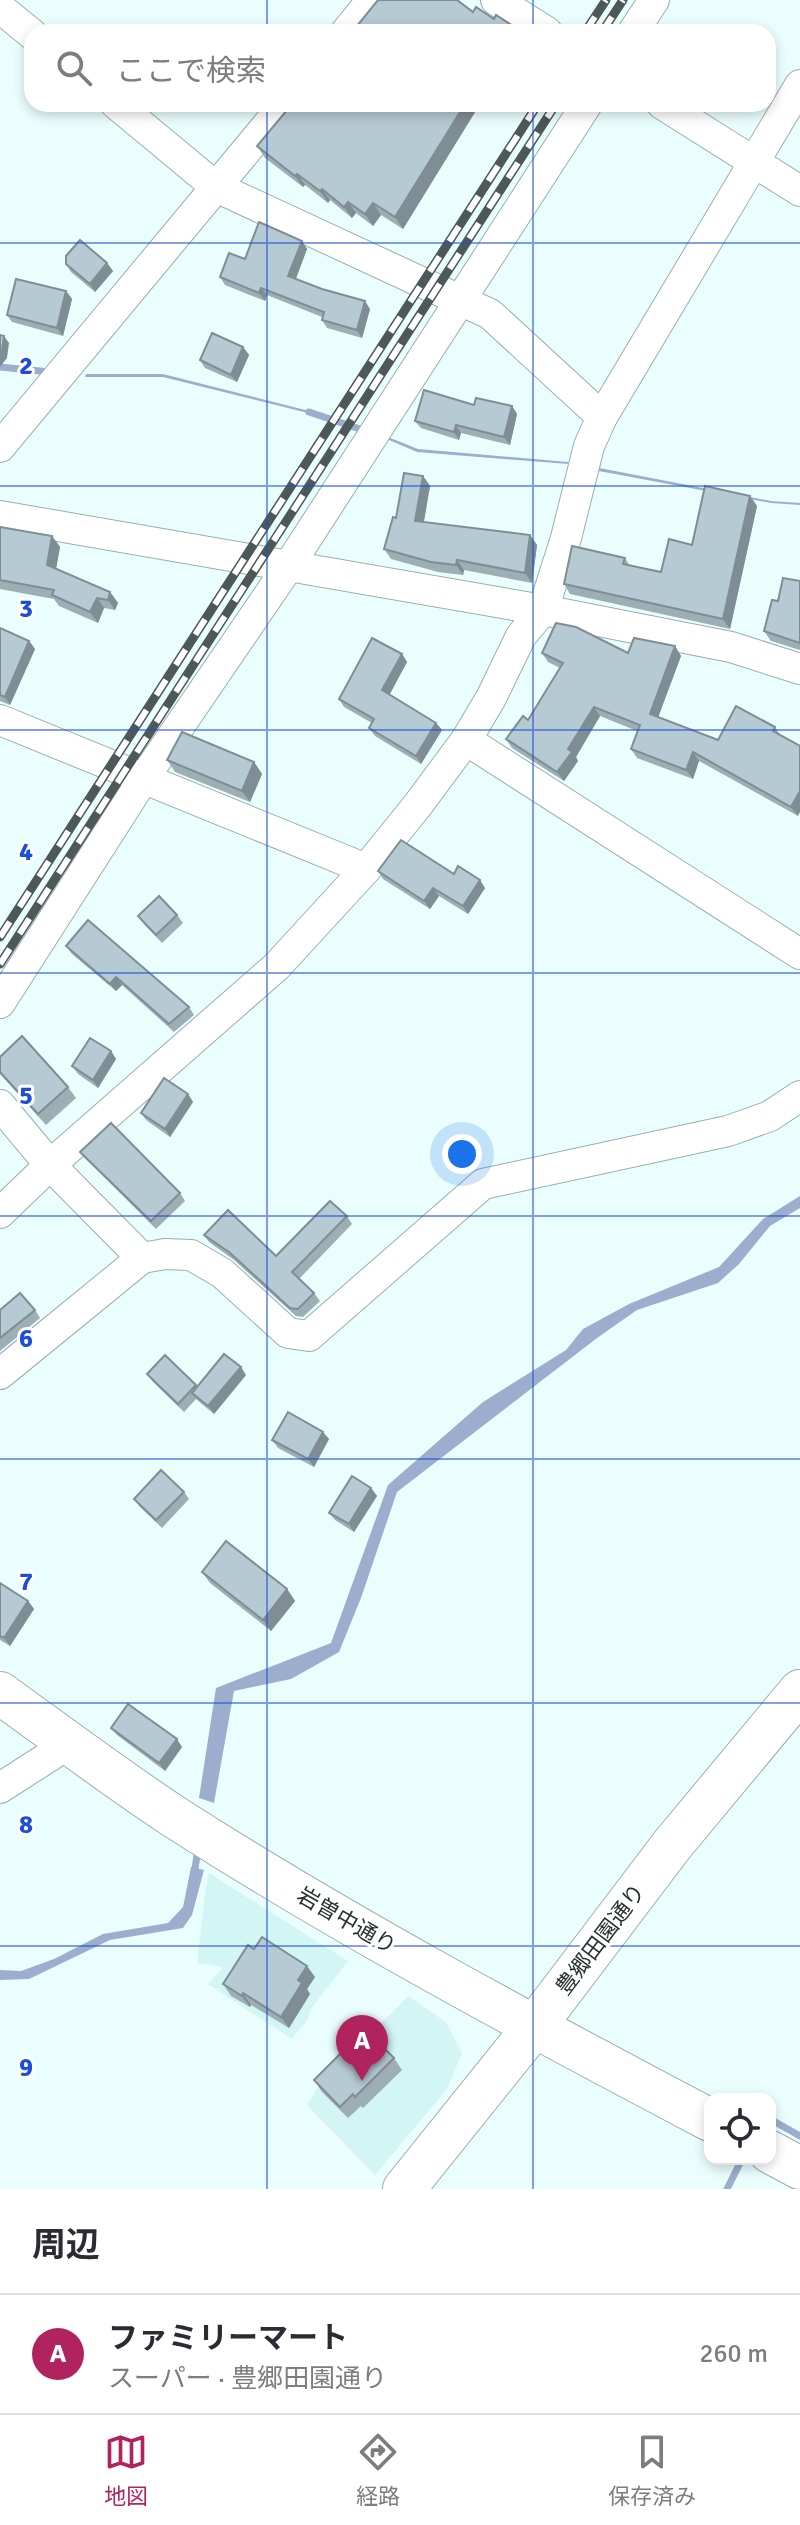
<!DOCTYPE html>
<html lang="ja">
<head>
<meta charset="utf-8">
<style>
  body { margin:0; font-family:Signika,"Noto Sans JP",sans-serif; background:#f2f2f3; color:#2b2b33 }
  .controls { position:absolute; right:24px; bottom:24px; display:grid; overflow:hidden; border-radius:16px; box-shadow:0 4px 12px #0003 }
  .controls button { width:72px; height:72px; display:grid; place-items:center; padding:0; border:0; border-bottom:2px solid #e1e1e2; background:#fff; color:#2b2b33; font:40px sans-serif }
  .you { position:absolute; left:462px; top:1154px; width:28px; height:28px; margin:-20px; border:6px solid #fff; border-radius:50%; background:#1a73e8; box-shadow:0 0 0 12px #1a73e833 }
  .badge { display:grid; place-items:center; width:52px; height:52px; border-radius:50%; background:#b0235e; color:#fff; font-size:26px; font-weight:700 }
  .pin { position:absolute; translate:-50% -66px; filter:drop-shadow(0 2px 4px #0008) }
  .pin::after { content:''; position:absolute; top:42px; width:28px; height:24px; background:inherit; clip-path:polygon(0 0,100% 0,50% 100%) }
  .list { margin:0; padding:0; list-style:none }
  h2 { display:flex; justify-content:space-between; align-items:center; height:104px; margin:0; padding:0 32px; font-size:34px }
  h2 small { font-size:26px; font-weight:400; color:#7c7c81 }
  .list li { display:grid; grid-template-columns:52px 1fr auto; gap:24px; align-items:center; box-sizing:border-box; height:120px; padding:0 32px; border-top:2px solid #e1e1e2 }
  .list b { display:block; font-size:30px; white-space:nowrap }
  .list p { margin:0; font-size:26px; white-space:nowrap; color:#7c7c81 }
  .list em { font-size:26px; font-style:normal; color:#7c7c81 }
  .icon { flex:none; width:44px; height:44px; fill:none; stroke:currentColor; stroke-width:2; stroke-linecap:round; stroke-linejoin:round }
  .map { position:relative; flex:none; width:800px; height:2189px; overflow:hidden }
  .search { position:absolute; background:#fff; box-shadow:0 4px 12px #0003; left:24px; right:24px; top:24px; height:88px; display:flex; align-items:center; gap:20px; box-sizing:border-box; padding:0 28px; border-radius:24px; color:#7c7c81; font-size:30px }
  .sheet { height:224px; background:#fff }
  nav { display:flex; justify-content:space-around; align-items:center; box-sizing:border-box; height:112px; border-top:2px solid #e1e1e2; background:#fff; font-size:22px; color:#7c7c81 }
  nav a { display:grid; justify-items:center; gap:4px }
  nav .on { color:#b0235e }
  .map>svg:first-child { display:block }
</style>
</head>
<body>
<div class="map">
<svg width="800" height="2189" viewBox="0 0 800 2189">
  <rect width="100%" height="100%" fill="#ebfefe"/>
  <g fill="#d3f5f4">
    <path d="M209 1873 348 1961 313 2006 307 2020 292 2039 208 1984 223 1967 197 1963 205 1893Z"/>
    <path d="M408 1996 446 2022 462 2053 447 2089 375 2175 307 2105 316 2090Z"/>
  </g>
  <g fill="#9caece">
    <path d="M86 374H163L317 413 316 415 163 377H85Z"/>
    <path d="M383 435 418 449 568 462V464L417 452 382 437Z"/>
    <path d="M589 466 771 501 800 503V505L771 503 588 469Z"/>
    <path d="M800 1196V1208L770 1226 739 1264 718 1283 637 1310 597 1338 397 1492 361 1598 339 1652 291 1679 234 1691 214 1803 199 1798 216 1688 331 1643 388 1485 483 1402 566 1350 583 1329 629 1304 719 1267 763 1219Z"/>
    <path d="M191 1867 204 1870 192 1915 183 1928 110 1940 29 1979 0 1980V1970L21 1971 54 1959 103 1934 168 1923 183 1907Z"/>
  </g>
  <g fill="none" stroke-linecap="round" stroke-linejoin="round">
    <g stroke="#9caece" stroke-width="7">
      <path d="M0 367 50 372"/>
      <path d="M309 412 366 431"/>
      <path d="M194 1876 198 1848"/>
      <path d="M770 2119 800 2136"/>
      <path d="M727 2189 742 2159"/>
    </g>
    <g stroke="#98afae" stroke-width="32">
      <g id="street">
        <path d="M496 0 547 32"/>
        <path d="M0 8 32 34"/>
        <path d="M346 32 372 0"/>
        <path d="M633 32 654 0"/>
        <path d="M116 104 216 187 490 314 602 417"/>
        <path d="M662 104 800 191"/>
        <path d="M0 447 285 104"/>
        <path d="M0 516 543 610 731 647 800 669"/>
        <path d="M0 720 366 869"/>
        <path d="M466 740 800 954"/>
        <path d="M0 1003 144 778 288 567 587 104"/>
        <path d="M0 1105 50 1165 142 1258 165 1254 191 1255 222 1273 288 1333 309 1336 483 1184 728 1131 770 1116 800 1096"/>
        <path d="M0 1213 50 1165 277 966 366 869 417 806 466 740 491 698 521 636 543 610 566 538 589 446 602 417 800 85"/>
        <path d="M0 1374 142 1258"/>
        <path d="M0 1788 70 1743"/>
      </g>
    </g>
    <g stroke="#98afae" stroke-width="44">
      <g id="secondary">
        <path d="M0 1693C57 1734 114 1777 173 1816 346 1927 528 2024 710 2120"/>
        <path d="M770 2152 800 2168"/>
        <path d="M404 2189 534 2027 672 1845 800 1691"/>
      </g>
    </g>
    <use href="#street" stroke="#fff" stroke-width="30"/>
    <use href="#secondary" stroke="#fff" stroke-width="42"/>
    <g stroke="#4d5858" stroke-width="9">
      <g id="rail">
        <path d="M585 32 606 0"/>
        <path d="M602 32 623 0"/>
        <path d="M0 937 538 104"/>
        <path d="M0 964 556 104"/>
      </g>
    </g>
    <use href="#rail" stroke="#fff" stroke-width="6" stroke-dasharray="18" stroke-linecap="butt"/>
  </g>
  <g fill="#9daeb5">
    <path d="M480 104 403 229 381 215 373 226 356 213 352 218 330 200 328 203 305 185 303 187 265 158 257 146Z"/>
    <path d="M302 241 307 249 296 279 370 309 362 338 327 328 322 320V317L267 295 265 301 225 285 220 277 245 259Z"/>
    <path d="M107 263 113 271 95 292 71 272 66 264Z"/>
    <path d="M66 291 72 299 63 336 12 322 7 315Z"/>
    <path d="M243 347 249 355 237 382 205 368 200 360Z"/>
    <path d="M474 405 512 406 517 414 510 445 461 433 459 440 421 428 415 421Z"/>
    <path d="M423 476 430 486 424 522 530 535 537 545 532 583 464 570 463 575 438 572 391 559 384 549 396 518Z"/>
    <path d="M750 496 757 506 730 629 570 594 564 584 625 558 630 566 661 572Z"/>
    <path d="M0 527 52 536 60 547 56 568 110 592 118 603 115 610 104 608 98 623 59 606 54 599 0 589Z"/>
    <path d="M800 581V650L771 641 764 631 778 601Z"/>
    <path d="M0 628 29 641 35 649 10 705 0 701Z"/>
    <path d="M675 646 681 656 658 717 718 740 775 727 781 736 798 816 699 761 693 779 637 758 631 749 637 731 600 716 576 757 578 761 564 781 512 748 506 739 528 720 560 668 548 662 542 653H628Z"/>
    <path d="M402 654 407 662 390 694 436 723 442 730 421 764 375 736 369 728 372 723 344 707 339 699Z"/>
    <path d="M167 760 254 762 262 774 250 802 175 772Z"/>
    <path d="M378 871 485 888 468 914 439 896 430 909 383 879Z"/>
    <path d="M177 915 183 923 162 943 144 924 138 916Z"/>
    <path d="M66 946 189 1007 194 1015 174 1032 122 985 116 991 72 954Z"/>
    <path d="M111 1051 116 1059 98 1088 78 1074 72 1066Z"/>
    <path d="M0 1057 68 1087 76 1098 46 1125 0 1074Z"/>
    <path d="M188 1094 193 1102 170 1137 146 1120 141 1113Z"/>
    <path d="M80 1152 180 1193 185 1201 156 1229 86 1159Z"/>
    <path d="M347 1216 352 1224 299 1279 314 1293 320 1301 303 1317 296 1316 234 1260 209 1242 204 1235 276 1256Z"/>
    <path d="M0 1310H35L40 1318 0 1351Z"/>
    <path d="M165 1355 197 1387 246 1375 214 1414 196 1399 184 1412 153 1382 147 1374Z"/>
    <path d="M323 1432 329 1439 314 1467 278 1448 272 1440Z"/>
    <path d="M371 1488 377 1496 354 1532 335 1520 329 1513Z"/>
    <path d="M184 1492 189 1499 162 1528 140 1507 134 1499Z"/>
    <path d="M202 1572 287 1589 295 1601 271 1631 210 1583Z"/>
    <path d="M0 1583 28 1601 34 1609 10 1646 0 1640Z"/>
    <path d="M111 1728 182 1747 165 1771 117 1735Z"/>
    <path d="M254 1949 315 1977 307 1989 310 1994 289 2028 251 2005 250 2007 231 1996 223 1984Z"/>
    <path d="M394 2058 402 2070 363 2108 361 2106 348 2118 322 2092 314 2080Z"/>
  </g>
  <g fill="#7f8d94">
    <path d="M513 26 518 32H509Z"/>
    <path d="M465 104H480L403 229 395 217Z"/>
    <path d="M297 174 305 185 303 187 295 176Z"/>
    <path d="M322 189 330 200 328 203 320 191Z"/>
    <path d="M348 202 356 213 352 218 344 207Z"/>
    <path d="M373 203 381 215 373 226 365 214Z"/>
    <path d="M302 241 307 249 294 283 288 276Z"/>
    <path d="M107 263 113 271 95 292 90 284Z"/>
    <path d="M261 288 267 295 265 301 259 293Z"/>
    <path d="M66 291 72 299 63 336 57 328Z"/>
    <path d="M365 301 370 309 362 338 357 330Z"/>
    <path d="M4 336 9 343 7 358 0 367V354Z"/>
    <path d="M243 347 249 355 237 382 231 375Z"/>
    <path d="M512 406 517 414 510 445 504 437Z"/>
    <path d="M456 425 461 433 459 440 454 432Z"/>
    <path d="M423 476 430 486 422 531 415 521Z"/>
    <path d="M750 496 757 506 730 629 723 619Z"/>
    <path d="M530 535 537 545 532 583 525 573Z"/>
    <path d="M52 536 60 547 55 575 47 565Z"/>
    <path d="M457 560 464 570 463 575 456 565Z"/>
    <path d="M110 592 118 603 115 610 108 600Z"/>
    <path d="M97 598 104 608 98 623 90 612Z"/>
    <path d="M29 641 35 649 10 705 5 697Z"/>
    <path d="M675 646 681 656 656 723 650 714Z"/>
    <path d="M402 654 407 662 388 697 382 690Z"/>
    <path d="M594 707 600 716 576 757 578 761 564 781 557 772 568 749Z"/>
    <path d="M436 723 442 730 421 764 416 756Z"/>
    <path d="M693 752 699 761 693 779 686 770Z"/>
    <path d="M254 762 262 774 250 802 242 791Z"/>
    <path d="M800 791V812L798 816 791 807Z"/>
    <path d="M480 880 485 888 468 914 463 906Z"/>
    <path d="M433 888 439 896 430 909 424 901Z"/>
    <path d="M116 977 122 985 116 991 110 984Z"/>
    <path d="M111 1051 116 1059 98 1088 93 1080Z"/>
    <path d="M188 1094 193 1102 170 1137 165 1129Z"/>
    <path d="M241 1367 246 1375 214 1414 208 1406Z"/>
    <path d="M323 1432 329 1439 314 1467 308 1459Z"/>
    <path d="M371 1488 377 1496 354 1532 349 1524Z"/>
    <path d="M287 1589 295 1601 271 1631 263 1620Z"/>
    <path d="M28 1601 34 1609 10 1646 4 1638Z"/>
    <path d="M177 1739 182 1747 165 1771 159 1763Z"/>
    <path d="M307 1966 315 1977 307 1989 310 1994 289 2028 281 2017 298 1980Z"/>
    <path d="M243 1993 251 2005 250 2007 242 1996Z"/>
  </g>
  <g fill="#b6cad3" stroke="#7f8d94" stroke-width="2">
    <path d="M378 0H457L473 12 476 7 494 19 496 15 513 26 509 32H352Z"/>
    <path d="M292 104H465L395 217 373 203 365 214 348 202 344 207 322 189 320 191 297 174 295 176 257 146Z"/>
    <path d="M259 222 302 241 288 276 322 289 365 301 357 330 322 320 324 312 261 288 259 293 220 277 229 253 245 259Z"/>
    <path d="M80 240 107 263 90 284 66 264V256Z"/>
    <path d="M16 279 66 291 57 328 7 315Z"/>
    <path d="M212 333 243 347 231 375 200 360Z"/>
    <path d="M0 335 4 336 2 351 0 354Z"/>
    <path d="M424 390 474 405 476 398 512 406 504 437 456 425 454 432 415 421Z"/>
    <path d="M404 473 423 476 415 521 530 535 525 573 457 560 456 565 431 562 384 549 393 517 396 518Z"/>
    <path d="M705 486 750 496 723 619 564 584 572 546 625 558 623 564 661 572 669 539 692 545Z"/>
    <path d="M0 527 52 536 47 565 110 592 108 600 97 598 90 612 52 595 54 590 0 580Z"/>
    <path d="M783 578 800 581V643L764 631 772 600 778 601Z"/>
    <path d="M556 623 576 627 628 653 634 638 675 646 650 714 718 740 736 706 775 727 773 731 800 746V791L791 807 693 752 686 770 631 749 640 725 594 707 568 749 572 752 557 772 506 739 523 716 528 720 563 663 542 653Z"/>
    <path d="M0 628 29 641 5 697 0 695Z"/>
    <path d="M372 638 402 654 382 690 436 723 416 756 369 728 374 719 339 699Z"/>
    <path d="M182 732 254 762 242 791 167 760Z"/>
    <path d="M401 840 454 874 458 866 480 880 463 906 433 888 424 901 378 871Z"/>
    <path d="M159 896 177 915 156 935 138 916Z"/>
    <path d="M88 920 189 1007 169 1024 116 977 110 984 66 946Z"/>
    <path d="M22 1036 68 1087 38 1114 0 1072V1057Z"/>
    <path d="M90 1038 111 1051 93 1080 72 1066Z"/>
    <path d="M164 1078 188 1094 165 1129 141 1113Z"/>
    <path d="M111 1123 180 1193 151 1221 80 1152Z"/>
    <path d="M330 1201 347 1216 292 1272 314 1293 298 1309 290 1308 229 1252 204 1235 228 1210 276 1256Z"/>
    <path d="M20 1293 35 1310 0 1338V1310Z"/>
    <path d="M224 1354 241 1367 208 1406 192 1393Z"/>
    <path d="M165 1355 196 1385 178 1404 147 1374Z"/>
    <path d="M288 1412 323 1432 308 1459 272 1440Z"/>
    <path d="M161 1470 184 1492 156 1520 134 1499Z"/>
    <path d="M352 1476 371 1488 349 1524 329 1513Z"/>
    <path d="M226 1541 287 1589 263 1620 202 1572Z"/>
    <path d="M0 1583 28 1601 4 1638 0 1636Z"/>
    <path d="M128 1704 177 1739 159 1763 111 1728Z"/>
    <path d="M262 1937 307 1966 298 1980 302 1983 281 2017 243 1993 242 1996 223 1984 248 1945 254 1949Z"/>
    <path d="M365 2029 394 2058 355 2097 353 2094 340 2107 314 2080Z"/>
  </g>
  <path fill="none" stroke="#1d4ed8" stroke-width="2" stroke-opacity="0.55" d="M267 0V32M533 0V32M267 104V2189M533 104V2189M0 243H800M0 486H800M0 730H800M0 973H800M0 1216H800M0 1459H800M0 1703H800M0 1946H800"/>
  <g text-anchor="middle" stroke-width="6" stroke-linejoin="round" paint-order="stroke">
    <g font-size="22" fill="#283131" stroke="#fff">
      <text transform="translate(347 1920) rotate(30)" y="8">岩曽中通り</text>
      <text transform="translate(600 1939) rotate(-53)" y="8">豊郷田園通り</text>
    </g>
  </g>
  <g font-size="26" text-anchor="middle" font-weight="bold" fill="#1d4ed8" stroke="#fff" stroke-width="6" stroke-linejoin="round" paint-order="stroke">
    <text x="26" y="374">2</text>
    <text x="26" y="617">3</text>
    <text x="26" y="860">4</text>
    <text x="26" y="1104">5</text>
    <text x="26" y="1347">6</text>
    <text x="26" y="1590">7</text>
    <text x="26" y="1833">8</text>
    <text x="26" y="2076">9</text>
  </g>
</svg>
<div class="controls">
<button><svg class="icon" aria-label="locate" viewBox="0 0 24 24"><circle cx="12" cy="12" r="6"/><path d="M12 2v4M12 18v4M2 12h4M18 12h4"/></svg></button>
</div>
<div class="you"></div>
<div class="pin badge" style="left:362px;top:2081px">A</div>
<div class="search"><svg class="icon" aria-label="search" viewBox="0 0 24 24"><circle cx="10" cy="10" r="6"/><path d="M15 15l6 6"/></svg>ここで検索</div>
</div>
<section class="sheet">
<h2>周辺<small></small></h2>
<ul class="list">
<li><span class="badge">A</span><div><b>ファミリーマート</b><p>スーパー · 豊郷田園通り</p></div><em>260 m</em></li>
</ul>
</section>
<nav>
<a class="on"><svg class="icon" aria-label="map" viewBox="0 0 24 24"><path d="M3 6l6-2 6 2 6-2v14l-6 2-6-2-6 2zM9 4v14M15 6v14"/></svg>地図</a>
<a><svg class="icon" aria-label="directions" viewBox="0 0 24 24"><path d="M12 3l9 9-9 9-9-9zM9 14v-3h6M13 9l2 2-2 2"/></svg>経路</a>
<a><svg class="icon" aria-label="saved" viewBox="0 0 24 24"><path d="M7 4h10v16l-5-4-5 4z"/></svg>保存済み</a>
</nav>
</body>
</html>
